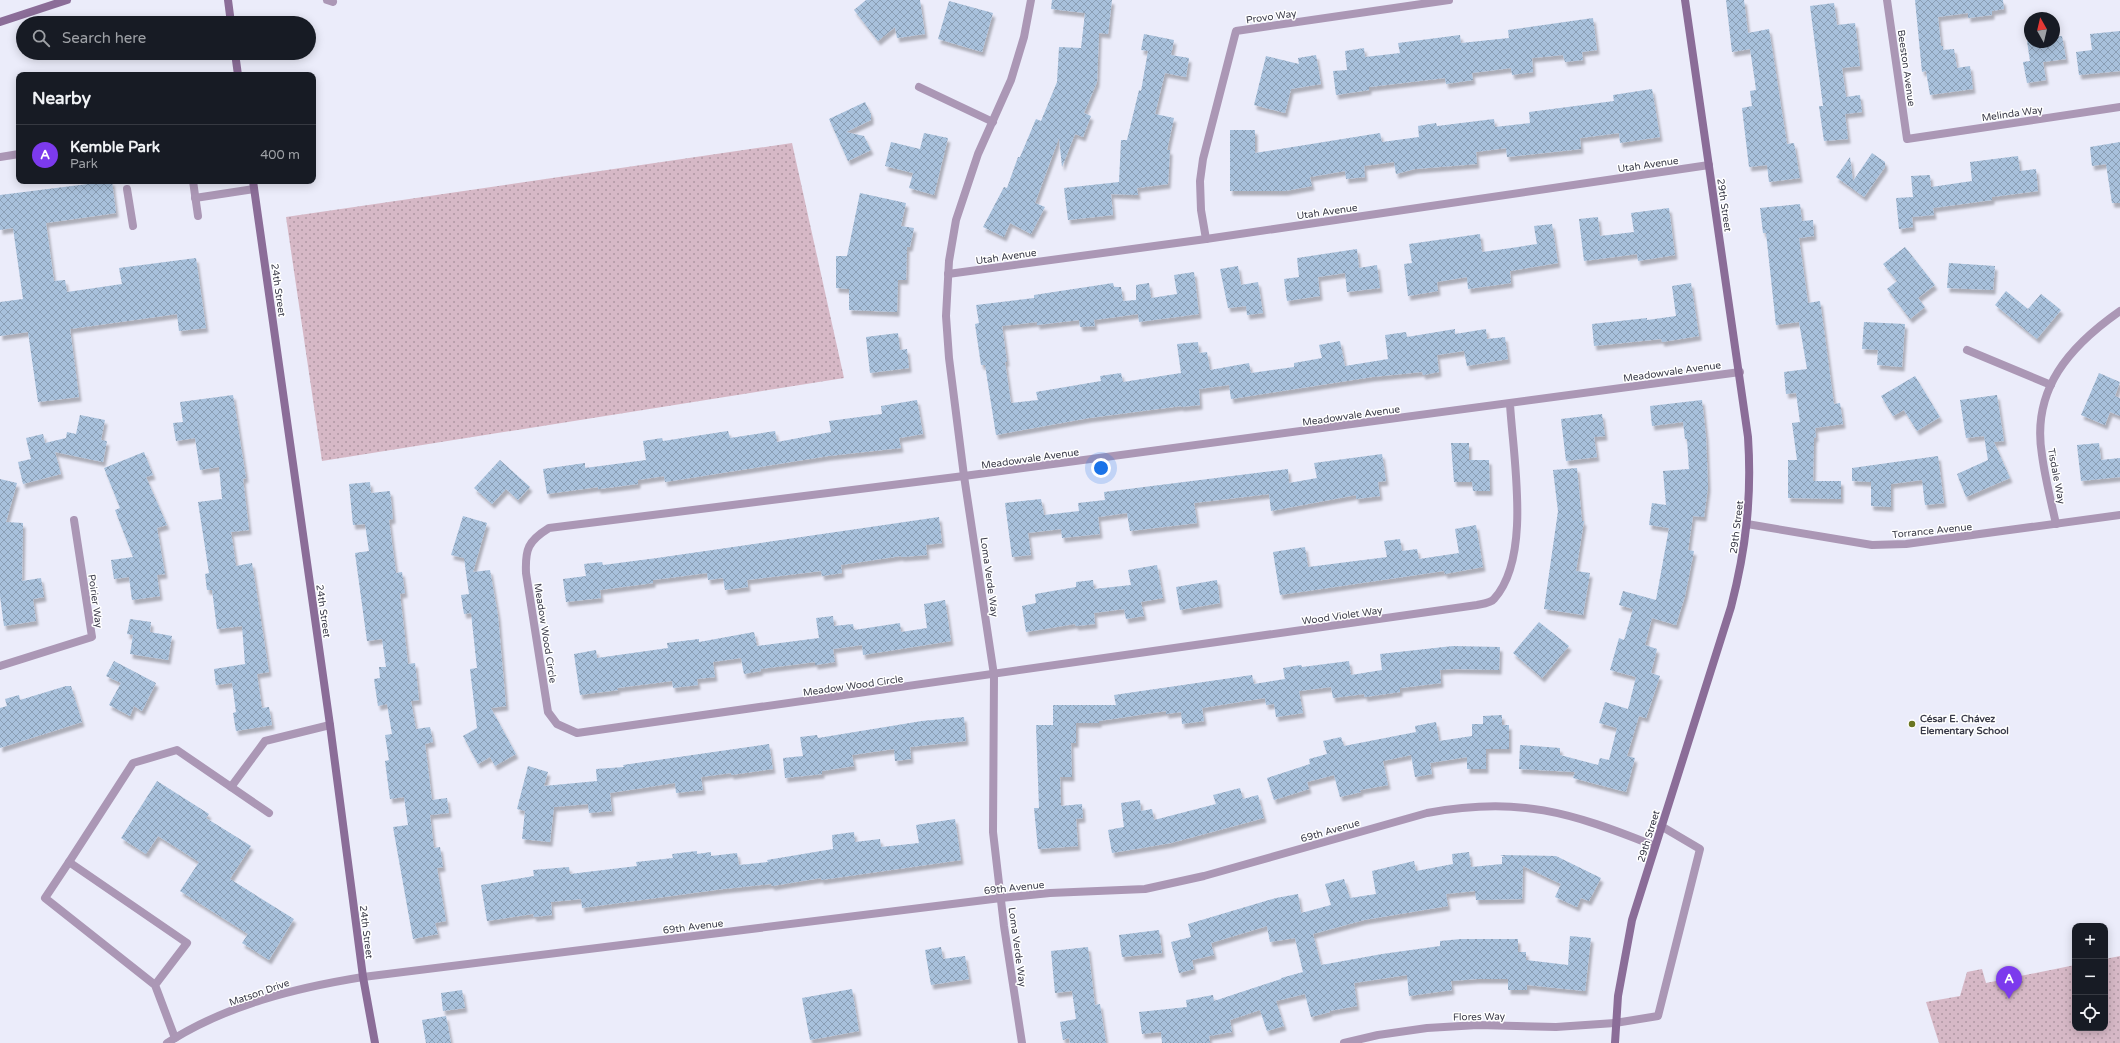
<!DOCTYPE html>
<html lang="en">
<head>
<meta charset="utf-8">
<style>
  body { margin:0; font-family:"Varela Round",sans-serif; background:#242831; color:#f1f3f6 }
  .controls { position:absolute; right:12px; bottom:12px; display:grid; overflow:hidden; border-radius:8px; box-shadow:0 2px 10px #0003 }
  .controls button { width:36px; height:36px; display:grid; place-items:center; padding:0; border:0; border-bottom:1px solid #363941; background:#171b24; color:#f1f3f6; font:20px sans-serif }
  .compass { position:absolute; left:2024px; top:12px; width:36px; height:36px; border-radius:50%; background:#171b24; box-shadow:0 2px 10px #0003; rotate:352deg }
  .you { position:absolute; left:1101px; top:468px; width:14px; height:14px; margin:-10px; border:3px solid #fff; border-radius:50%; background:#1a73e8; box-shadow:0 0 0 6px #1a73e833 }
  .badge { display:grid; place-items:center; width:26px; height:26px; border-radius:50%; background:#7c3aed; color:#fff; font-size:13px; font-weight:700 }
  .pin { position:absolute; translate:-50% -33px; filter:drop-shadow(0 1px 2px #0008) }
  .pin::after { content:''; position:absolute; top:21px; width:14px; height:12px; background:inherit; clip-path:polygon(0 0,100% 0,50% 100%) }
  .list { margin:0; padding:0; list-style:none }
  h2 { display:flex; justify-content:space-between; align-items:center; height:52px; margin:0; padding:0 16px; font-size:17px }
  h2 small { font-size:13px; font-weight:400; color:#9ea1a6 }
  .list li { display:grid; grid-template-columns:26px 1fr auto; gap:12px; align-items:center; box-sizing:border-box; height:60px; padding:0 16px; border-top:1px solid #363941 }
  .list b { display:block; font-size:15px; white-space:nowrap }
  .list p { margin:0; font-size:13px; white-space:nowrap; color:#9ea1a6 }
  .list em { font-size:13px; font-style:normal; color:#9ea1a6 }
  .icon { flex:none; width:22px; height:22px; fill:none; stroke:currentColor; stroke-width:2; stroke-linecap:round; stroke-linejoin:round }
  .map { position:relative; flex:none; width:2120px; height:1043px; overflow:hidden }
  .search { position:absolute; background:#171b24; box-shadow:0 2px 10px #0003; left:16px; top:16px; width:300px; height:44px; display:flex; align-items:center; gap:10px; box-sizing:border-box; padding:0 14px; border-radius:22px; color:#9ea1a6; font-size:15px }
  .panel { position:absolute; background:#171b24; box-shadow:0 2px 10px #0003; left:16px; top:72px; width:300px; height:112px; border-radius:8px }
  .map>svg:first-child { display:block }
</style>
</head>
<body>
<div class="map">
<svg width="2120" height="1043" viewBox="0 0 2120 1043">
  <defs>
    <pattern id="park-dots" width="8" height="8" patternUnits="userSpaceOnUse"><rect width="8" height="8" fill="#d6b8c6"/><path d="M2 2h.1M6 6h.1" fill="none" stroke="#af97a3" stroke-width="1.8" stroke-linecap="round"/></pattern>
    <pattern id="building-cross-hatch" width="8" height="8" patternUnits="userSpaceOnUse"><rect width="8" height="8" fill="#a8c1dc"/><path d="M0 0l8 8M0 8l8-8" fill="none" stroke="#8a9eb4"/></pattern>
    <filter id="shadow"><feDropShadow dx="2.5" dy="4.5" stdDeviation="1" flood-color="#0004"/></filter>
  </defs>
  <rect width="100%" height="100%" fill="#ebecfa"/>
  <g fill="url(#park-dots)">
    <path d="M792 143 844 378 322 461 286 217Z"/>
    <path d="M2120 956V1043H1939L1926 1002 1960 996 1967 972 1982 969 1986 983 2075 965V1028H2105V959Z"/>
  </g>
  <g fill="url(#building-cross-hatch)" filter="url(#shadow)">
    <path d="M866 0H920L925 34 897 38 895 27 878 41 854 10Z"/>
    <path d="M1052 0H1112L1108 34 1099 33 1097 82 1084 113 1091 116 1083 137 1075 134 1062 167 1059 138 1035 203 1045 207 1031 234 1010 223 1004 237 983 227 1004 187 1007 188 1018 157H1020L1036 119 1041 121 1057 82 1059 47 1081 48 1085 13 1051 9Z"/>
    <path d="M1726 0H1744L1748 33 1769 29 1787 144 1794 143 1800 178 1769 182 1767 165 1749 167 1742 108 1752 106 1750 91 1756 90 1755 82 1750 49 1732 52Z"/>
    <path d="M1915 0H2003L2004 9 1992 11V15L1968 18V13L1938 17 1941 46H1943V50L1954 49 1957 68 1970 66 1973 89 1930 95 1926 71 1922 72Z"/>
    <path d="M949 1 993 13 982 52 938 39Z"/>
    <path d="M1834 3 1837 25 1855 23 1860 66 1842 68 1846 97 1860 95 1862 112 1845 114 1848 139 1824 141 1819 106H1823L1810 6Z"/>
    <path d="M1593 18 1597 50 1582 52 1583 60 1565 62 1563 55 1532 58 1533 72 1512 75 1511 68 1472 73 1473 80 1446 84 1445 78 1369 87V90L1336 95 1333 71 1347 70 1345 51 1364 48 1365 57 1400 53 1398 43 1460 35 1461 43 1509 38 1508 30Z"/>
    <path d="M2120 31V71L2079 75 2076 52 2092 50 2090 34Z"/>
    <path d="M1144 34 1174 40 1171 55 1189 58 1186 77 1165 73 1155 114 1174 118 1167 150H1170L1168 184 1137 188 1138 195 1111 194 1113 215 1068 220 1064 188 1119 182 1121 140H1127L1139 90 1141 91 1148 51 1141 50Z"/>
    <path d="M2062 36 2066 59 2043 62 2046 80 2027 83 2023 62 2030 61 2027 41 2054 42V37Z"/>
    <path d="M1316 55 1321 84 1291 89 1285 113 1254 105 1266 56 1299 64 1298 58Z"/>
    <path d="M1652 89 1660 137 1620 143 1619 133 1580 138 1581 149 1507 157 1506 148 1476 152 1477 164 1415 169 1396 174 1394 162 1364 166 1365 177 1346 179 1345 171 1310 177 1312 186 1285 191H1230V130H1255V153L1380 133 1382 142 1419 137 1418 126 1436 123 1437 126 1494 119 1495 127 1530 123 1529 112 1614 101 1613 95Z"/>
    <path d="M865 102 871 114V120L846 132 864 136 871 150 848 161 829 119Z"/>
    <path d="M924 133 948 138 934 195 909 188 913 173 885 166 891 142 920 149Z"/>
    <path d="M2120 142V203H2112L2106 164 2092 166 2090 147Z"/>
    <path d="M1872 153 1885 162V167L1864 197 1836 177 1850 157 1853 181Z"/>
    <path d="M2018 156 2020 171 2036 169 2038 191 1992 197V200L1933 208 1934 215 1912 217 1913 227 1899 229 1896 198 1913 197 1911 176 1930 175 1931 187 1972 181 1970 162Z"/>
    <path d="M112 181 116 213 46 223 54 281 65 280 67 292 122 284 119 268 196 258 206 328 179 331 177 314 70 329 79 397 38 402 28 332 0 336V302L23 299 13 228 0 230V195Z"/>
    <path d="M860 193 906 203 901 226 914 228 910 247H907L906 280H898L897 312 849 310V289L836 288V256H847Z"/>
    <path d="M1800 204 1802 221 1813 220 1814 236 1799 238 1808 303 1820 301 1834 404 1840 403 1843 424 1815 428 1816 437 1814 438 1813 481H1841V499L1788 498V460H1797L1792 423 1800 422 1796 393 1786 394 1784 372 1807 369 1799 322 1776 325 1766 233H1763L1760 208Z"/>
    <path d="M1669 208 1675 255 1638 261 1637 254 1584 261 1579 219 1598 217 1600 236 1634 232 1631 213Z"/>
    <path d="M1552 224 1558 263 1510 271 1511 283 1468 289 1467 277 1437 282 1438 291 1408 296 1404 264 1412 263 1409 244 1480 234 1482 252 1511 248 1537 244 1534 226Z"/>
    <path d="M1905 247 1935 285 1918 298 1925 307 1910 319 1887 289 1897 281 1883 264Z"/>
    <path d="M1357 249 1359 268 1377 265 1380 288 1347 292 1345 273 1318 277 1320 296 1287 301 1284 279 1299 277 1297 258Z"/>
    <path d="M1949 263 1995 266 1993 290 1947 288Z"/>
    <path d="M1238 266 1241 285 1258 282 1263 313 1247 315 1246 306 1228 308 1220 269Z"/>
    <path d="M1194 272 1199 314 1139 322 1138 314 1094 320 1095 326 1080 327 1079 320 1037 325V322L1002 326 1007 362H1005L1011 403 1038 400 1036 392 1101 381 1100 376 1121 373 1123 382 1181 373 1177 344 1198 342 1199 353 1207 352 1210 370 1249 363 1251 373 1294 367V363L1322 358 1319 345 1340 341 1345 366 1388 359 1385 335 1406 332 1407 337 1455 329V334L1486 329 1487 339 1505 337 1508 359 1467 366 1464 351 1437 355 1439 372 1423 375 1422 372 1372 377 1231 399 1229 385 1199 389 1200 405 1181 407V406L1089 418 996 435 985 365H981L975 324 979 323 976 305 1034 298V295L1113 283 1114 287H1121L1123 301 1136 300V285L1149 283 1151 298 1177 294 1174 275Z"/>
    <path d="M1691 283 1699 336 1662 342 1661 339 1594 346 1592 324 1647 318V320L1676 316 1672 286Z"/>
    <path d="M2006 291 2028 309 2041 294 2061 310 2037 339 1995 305Z"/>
    <path d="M1864 322 1905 324 1902 367 1877 365 1878 350 1862 349Z"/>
    <path d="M898 333 900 350 907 349 909 368 870 373 866 337Z"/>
    <path d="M2099 373 2120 382 2115 396 2120 398V416L2110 412 2105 425 2081 415Z"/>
    <path d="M1915 376 1940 417 1917 431 1904 410 1893 416 1881 396Z"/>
    <path d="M233 395 246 478 243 479 249 530 231 532 236 566 252 563 269 672 257 674 262 708 269 707 272 725 236 731 233 713 236 712 232 683 216 685 214 669 245 664 242 626 217 629 212 590H207L205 574 209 573 198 502 222 499 219 467 200 470 195 438 176 441 173 423 183 422 180 402Z"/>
    <path d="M1997 395 2004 441 1994 442 2010 478 1966 497 1957 474 1988 460 1984 436 1966 438 1960 400Z"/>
    <path d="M917 400 923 434 899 438 901 448 828 456 665 482 664 476 638 480V484L598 489V487L547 494 543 469 585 463V468L646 460 643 441 662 438 663 441 728 431 730 438 775 431 777 442 831 432 829 421 882 414 881 406Z"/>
    <path d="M1702 400 1706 437 1708 487 1704 517 1693 516 1688 550 1694 551 1685 596 1676 625 1652 618 1645 645 1657 649 1651 673 1660 676 1646 718 1639 716 1627 756 1635 758 1626 792 1573 778 1575 772 1519 769 1520 745 1560 748V755L1598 765 1600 758 1609 760 1617 728 1599 723 1605 702 1628 709 1636 677 1610 670 1619 638 1624 640 1633 609 1619 605 1623 591 1656 600 1669 528 1649 525 1652 503 1666 505 1663 471 1689 469 1687 439H1685L1683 422 1652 426 1650 406Z"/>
    <path d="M1602 414 1605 436 1594 437 1597 457 1566 461 1561 419Z"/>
    <path d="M80 415 105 420 101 440 107 441 103 462 55 452 61 474 23 484 18 462 31 459 26 438 43 434 45 443 66 438 67 432 76 434Z"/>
    <path d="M1451 443H1469V460H1489L1490 491H1473L1472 482H1454Z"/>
    <path d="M2099 443 2101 460 2120 458V477L2081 481 2077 445Z"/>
    <path d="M144 452 153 475 146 477 167 525 157 528 165 574 157 575 160 596 132 600 129 577 114 579 111 560 133 557 115 510 120 508 104 468Z"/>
    <path d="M1382 454 1386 481 1378 482 1380 496 1356 499V495L1271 511 1269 494 1194 503 1197 523 1130 531 1127 513 1098 517 1100 534 1062 538 1061 529 1028 533 1031 555 1012 557 1005 503 1041 499 1044 515 1079 511 1078 503 1105 500 1104 492 1288 469 1289 483 1317 478 1314 463Z"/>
    <path d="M1938 456 1944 503 1925 505 1922 480 1891 484V507L1871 506V482L1852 481V468Z"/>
    <path d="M500 460 530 487 518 500 506 489 492 504 474 488Z"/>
    <path d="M1577 468 1582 521H1584L1576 571 1590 573 1583 615 1544 609 1558 511 1553 470Z"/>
    <path d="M0 479 17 483 6 522 23 523 22 581 41 578 44 597 33 599 36 621 4 626 0 596Z"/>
    <path d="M370 482 371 493 390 491 393 519 389 520 396 573 402 572 405 593 400 594 408 664 415 663 419 700 411 701 416 729 430 727 433 742 425 744 432 800 447 798 449 813 430 815 434 848 440 847 443 867 437 868 446 921 435 923 438 934 413 939 393 827 408 825 404 797 390 799 385 761 389 760 385 735 392 734 387 704 378 706 374 679 380 678 379 667H386L382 639 367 641 355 553 369 551 365 524 353 525 349 484Z"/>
    <path d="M463 516 487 523 473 572 490 570 498 616 506 706 491 708 516 754 495 766 490 757 478 764 463 736 477 728 470 669 477 668 471 613 464 614 461 595 469 594 464 558 451 555Z"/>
    <path d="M939 517 942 543 926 545 927 555 901 557V556L841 565 842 573 822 576 821 571 747 580 748 587 725 590 723 578 708 580 707 573 653 580V583L600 590 601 598 566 602 563 579 586 576 584 564 602 562 603 565 657 558Z"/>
    <path d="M1476 525 1483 567 1445 574 1444 571 1280 595 1273 552 1305 547 1308 567 1387 557 1384 541 1400 539 1402 551 1417 549 1419 559 1459 553 1455 529Z"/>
    <path d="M1157 565 1163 598 1141 602 1144 616 1126 619 1124 609 1094 613 1095 624 1076 626 1075 624 1026 632 1022 606 1036 603 1035 594 1076 587V582L1093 580 1094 589 1131 585 1128 570Z"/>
    <path d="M1217 580 1220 603 1180 610 1176 587Z"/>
    <path d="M945 600 951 641 863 655 862 645 833 649 835 662 815 665V662L760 669 761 671 744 674 741 658 713 662 715 677 697 679 698 685 673 688 672 681 617 688 618 690 580 695 574 654 596 650 597 658 668 648 667 643 699 639V642L754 632 757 646 819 638 816 618 833 616 834 626 853 624 854 630 900 623 901 632 927 628 924 604Z"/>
    <path d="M130 619 151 622 150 632 172 636 168 660 130 654 133 635 127 634Z"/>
    <path d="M1539 622 1569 646 1542 678 1513 653Z"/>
    <path d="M1453 646 1500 647 1499 670 1454 669 1440 670 1441 683 1400 688V692L1365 697 1364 694 1333 698 1331 687 1299 691 1303 713 1276 717 1274 704 1266 705 1265 698 1202 708 1204 721 1182 724 1181 712 1166 714V711L1099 721V723H1076V743H1071L1072 777H1060L1061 806 1082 804 1083 818 1076 819 1078 846 1038 849 1034 808H1039L1036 725H1053V705H1116L1114 695 1252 675 1254 684 1285 679 1283 668 1301 665 1302 667 1349 661 1351 675 1382 670 1380 654Z"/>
    <path d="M114 661 156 683 142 711 134 706 130 716 109 705 121 683 106 676Z"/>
    <path d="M66 686H71L82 722 0 748V708L7 706 5 699 19 695 20 700Z"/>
    <path d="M1502 715V725H1509V749H1486V769H1467V757L1430 763 1432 774 1415 777 1411 755 1383 761 1388 785 1360 790 1361 792 1340 797 1334 775 1307 782 1309 789 1274 800 1267 778 1310 764 1309 759 1327 754 1323 741 1341 737 1344 746 1416 732 1415 726 1436 722 1439 741 1472 736V724H1483V716Z"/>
    <path d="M964 717 966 741 910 747 911 759 895 761 894 749 852 755 854 766 822 771V774L785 778 783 758 803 756 800 737 817 735 818 738 922 721Z"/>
    <path d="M769 744 773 769 731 775V773L701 777 703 790 676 793 675 783 610 793 612 811 589 813 588 804 554 807 550 842 522 839 525 811 517 809 528 766 548 772 544 786 597 781 596 769 624 767 623 765Z"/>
    <path d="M157 781 209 814 206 818 251 846 230 879 294 919 269 960 242 943 248 934 180 891 199 862 158 836 146 854 121 838Z"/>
    <path d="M1240 788 1243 799 1258 795 1264 818 1171 843 1112 853 1108 830 1124 827 1121 803 1140 800 1141 811 1152 809 1154 820 1216 804 1213 795Z"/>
    <path d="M955 819 961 860 821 880V878L772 886 771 884 723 889 582 908 581 899 551 902 552 915 534 917 533 914 487 921 481 885 534 876 533 870 569 867 570 874 637 866 636 862 673 858 672 854 697 851V854L711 852V856L737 853 739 865 768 862 767 860 833 849 832 835 854 832 855 842 880 839 881 847 919 843 916 825Z"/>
    <path d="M1469 852 1471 867 1502 864V857H1505L1500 855 1556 856 1601 878 1589 901 1581 898 1577 907 1555 897 1561 884 1523 866 1522 899 1476 900 1475 891 1446 894 1448 906 1364 920 1313 934 1321 965 1382 954 1440 946V941L1461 939H1518V952H1526V960L1568 965 1570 936 1591 938 1585 991 1527 985V990H1508V979H1476L1451 981 1452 990 1409 996 1407 975 1354 983 1357 1006 1329 1011 1330 1012 1311 1017 1305 994 1276 1001 1284 1026 1267 1031 1260 1010 1230 1020 1232 1032 1209 1036 1210 1043H1162L1161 1032 1142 1034 1139 1012 1187 1007 1186 1000 1213 995 1214 1001 1281 979V978L1303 972 1295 938 1270 942 1267 926 1211 943 1214 955 1192 960 1194 969 1179 973 1171 942 1191 937 1188 924 1276 898 1298 894 1301 913 1331 905 1325 884 1344 879 1350 898 1376 894 1372 871 1414 861 1416 871 1453 864 1452 854Z"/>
    <path d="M1159 930 1162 953 1122 957 1119 935Z"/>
    <path d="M941 947 943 959 965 956 969 979 931 985 925 950Z"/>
    <path d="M1088 947 1095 1005 1100 1004 1106 1043H1070L1069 1038 1063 1040 1060 1022 1076 1019 1072 991 1055 993 1051 951Z"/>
    <path d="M852 989 859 1031 810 1040 802 998Z"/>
    <path d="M462 990 465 1008 443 1011 441 993Z"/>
    <path d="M446 1016 451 1043H426L422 1020Z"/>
  </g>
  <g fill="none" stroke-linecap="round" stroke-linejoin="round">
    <g stroke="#ab97b5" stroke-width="8">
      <path d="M327 0 333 2"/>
      <path d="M0 157 19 154"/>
      <path d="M193 181 198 216"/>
      <path d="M127 189 133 226"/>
      <path d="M195 198 254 189"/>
      <path d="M231 787 265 741 330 725"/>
      <path d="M69 862 133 763 177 750 269 813"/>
      <path d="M155 985 187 943 69 862 45 898 155 985 175 1038"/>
      <path d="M1615 1023 1658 1016 1700 849 1661 826"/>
    </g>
    <g stroke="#ab97b5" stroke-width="8">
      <path d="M1887 0 1907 139 2120 107"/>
      <path d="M919 87 993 122"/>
      <path d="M1206 239 1201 210 1200 181 1203 159 1236 31 1449 0"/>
      <path d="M948 274 1206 239 1709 165"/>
      <path d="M1967 350 2051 385"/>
      <path d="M1510 404C1513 457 1532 557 1494 599 1491 603 1482 604 1477 605L577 733 557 724 548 712 526 573C525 549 528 541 549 528L964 476 1740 372"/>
      <path d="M1747 524 1872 545 1906 544 2120 515"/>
      <path d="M2056 524C2051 501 2045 478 2042 455 2031 389 2070 346 2120 311"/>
      <path d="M0 666 92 637 74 520"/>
      <path d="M167 1043C226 1005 295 988 363 977L1001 898 1050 893 1145 889 1204 876 1427 813C1519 796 1570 812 1655 846"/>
      <path d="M1022 1043 1004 926 993 832 994 675 964 476 949 358 946 316 949 261 956 220 978 154 1011 80 1024 37 1031 0"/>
      <path d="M1344 1043 1378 1035 1427 1028 1478 1025 1556 1027 1615 1023"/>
    </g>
    <g stroke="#8b6d98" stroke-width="8">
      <path d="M228 0 231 23"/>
      <path d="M0 22 67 0"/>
      <path d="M235 53 238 75"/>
      <path d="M253 181 330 725 363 977 375 1043"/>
      <path d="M1615 1043 1618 996 1632 920 1731 607C1746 549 1752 497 1748 437L1685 0"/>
    </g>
  </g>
  <circle fill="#6a7622" stroke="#fff" stroke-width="1.5" cx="1912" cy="724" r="4"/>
  <g text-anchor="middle" stroke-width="3" stroke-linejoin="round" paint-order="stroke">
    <g font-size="10" fill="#3a3b49" stroke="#fff">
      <text transform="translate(1271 16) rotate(-8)" y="4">Provo Way</text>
      <text transform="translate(1907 68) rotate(82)" y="4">Beeston Avenue</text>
      <text transform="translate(2012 113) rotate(-8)" y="4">Melinda Way</text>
      <text transform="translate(1648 164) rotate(-8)" y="4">Utah Avenue</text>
      <text transform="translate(1725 205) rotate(82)" y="4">29th Street</text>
      <text transform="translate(1327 211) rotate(-8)" y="4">Utah Avenue</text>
      <text transform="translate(1006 256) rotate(-8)" y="4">Utah Avenue</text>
      <text transform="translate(279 290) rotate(82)" y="4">24th Street</text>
      <text transform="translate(1672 371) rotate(-8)" y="4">Meadowvale Avenue</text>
      <text transform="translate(1351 415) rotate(-8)" y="4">Meadowvale Avenue</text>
      <text transform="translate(1030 458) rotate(-8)" y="4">Meadowvale Avenue</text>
      <text transform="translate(2057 476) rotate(79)" y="4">Tisdale Way</text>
      <text transform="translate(1736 527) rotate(-83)" y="4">29th Street</text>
      <text transform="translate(1932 530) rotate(-6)" y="4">Torrance Avenue</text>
      <text transform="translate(990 577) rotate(82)" y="4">Loma Verde Way</text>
      <text transform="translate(96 601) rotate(82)" y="4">Poirier Way</text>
      <text transform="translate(324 611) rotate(82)" y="4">24th Street</text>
      <text transform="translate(1342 615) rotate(-8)" y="4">Wood Violet Way</text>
      <text transform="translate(546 633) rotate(81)" y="4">Meadow Wood Circle</text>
      <text transform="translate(853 685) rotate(-8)" y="4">Meadow Wood Circle</text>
      <text transform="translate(1330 830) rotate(-16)" y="4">69th Avenue</text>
      <text transform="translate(1648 836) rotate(-73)" y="4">29th Street</text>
      <text transform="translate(1014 887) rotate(-6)" y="4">69th Avenue</text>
      <text transform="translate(693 926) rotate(-7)" y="4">69th Avenue</text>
      <text transform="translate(367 932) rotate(83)" y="4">24th Street</text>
      <text transform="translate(1018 947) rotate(82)" y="4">Loma Verde Way</text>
      <text transform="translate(259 992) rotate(-19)" y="4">Matson Drive</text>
      <text transform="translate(1479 1016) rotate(-1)" y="4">Flores Way</text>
    </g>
    <g font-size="10" font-weight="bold" fill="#3a3b49" stroke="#fff" text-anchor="start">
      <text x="1920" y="722">César E. Chávez<tspan x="1920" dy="12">Elementary School</tspan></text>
    </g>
  </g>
</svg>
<div class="controls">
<button>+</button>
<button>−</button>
<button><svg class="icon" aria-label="locate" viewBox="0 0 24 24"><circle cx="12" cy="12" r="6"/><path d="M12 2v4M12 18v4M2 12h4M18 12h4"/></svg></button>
</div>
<svg class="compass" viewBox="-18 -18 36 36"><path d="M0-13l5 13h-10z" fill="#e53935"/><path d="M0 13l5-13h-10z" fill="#9ea1a6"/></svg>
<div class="you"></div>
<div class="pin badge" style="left:2009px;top:999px">A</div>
<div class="search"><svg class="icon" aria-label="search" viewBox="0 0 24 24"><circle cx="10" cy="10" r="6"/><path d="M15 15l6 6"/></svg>Search here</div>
<section class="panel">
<h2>Nearby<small></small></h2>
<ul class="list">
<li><span class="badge">A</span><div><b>Kemble Park</b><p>Park</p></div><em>400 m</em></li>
</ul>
</section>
</div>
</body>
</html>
